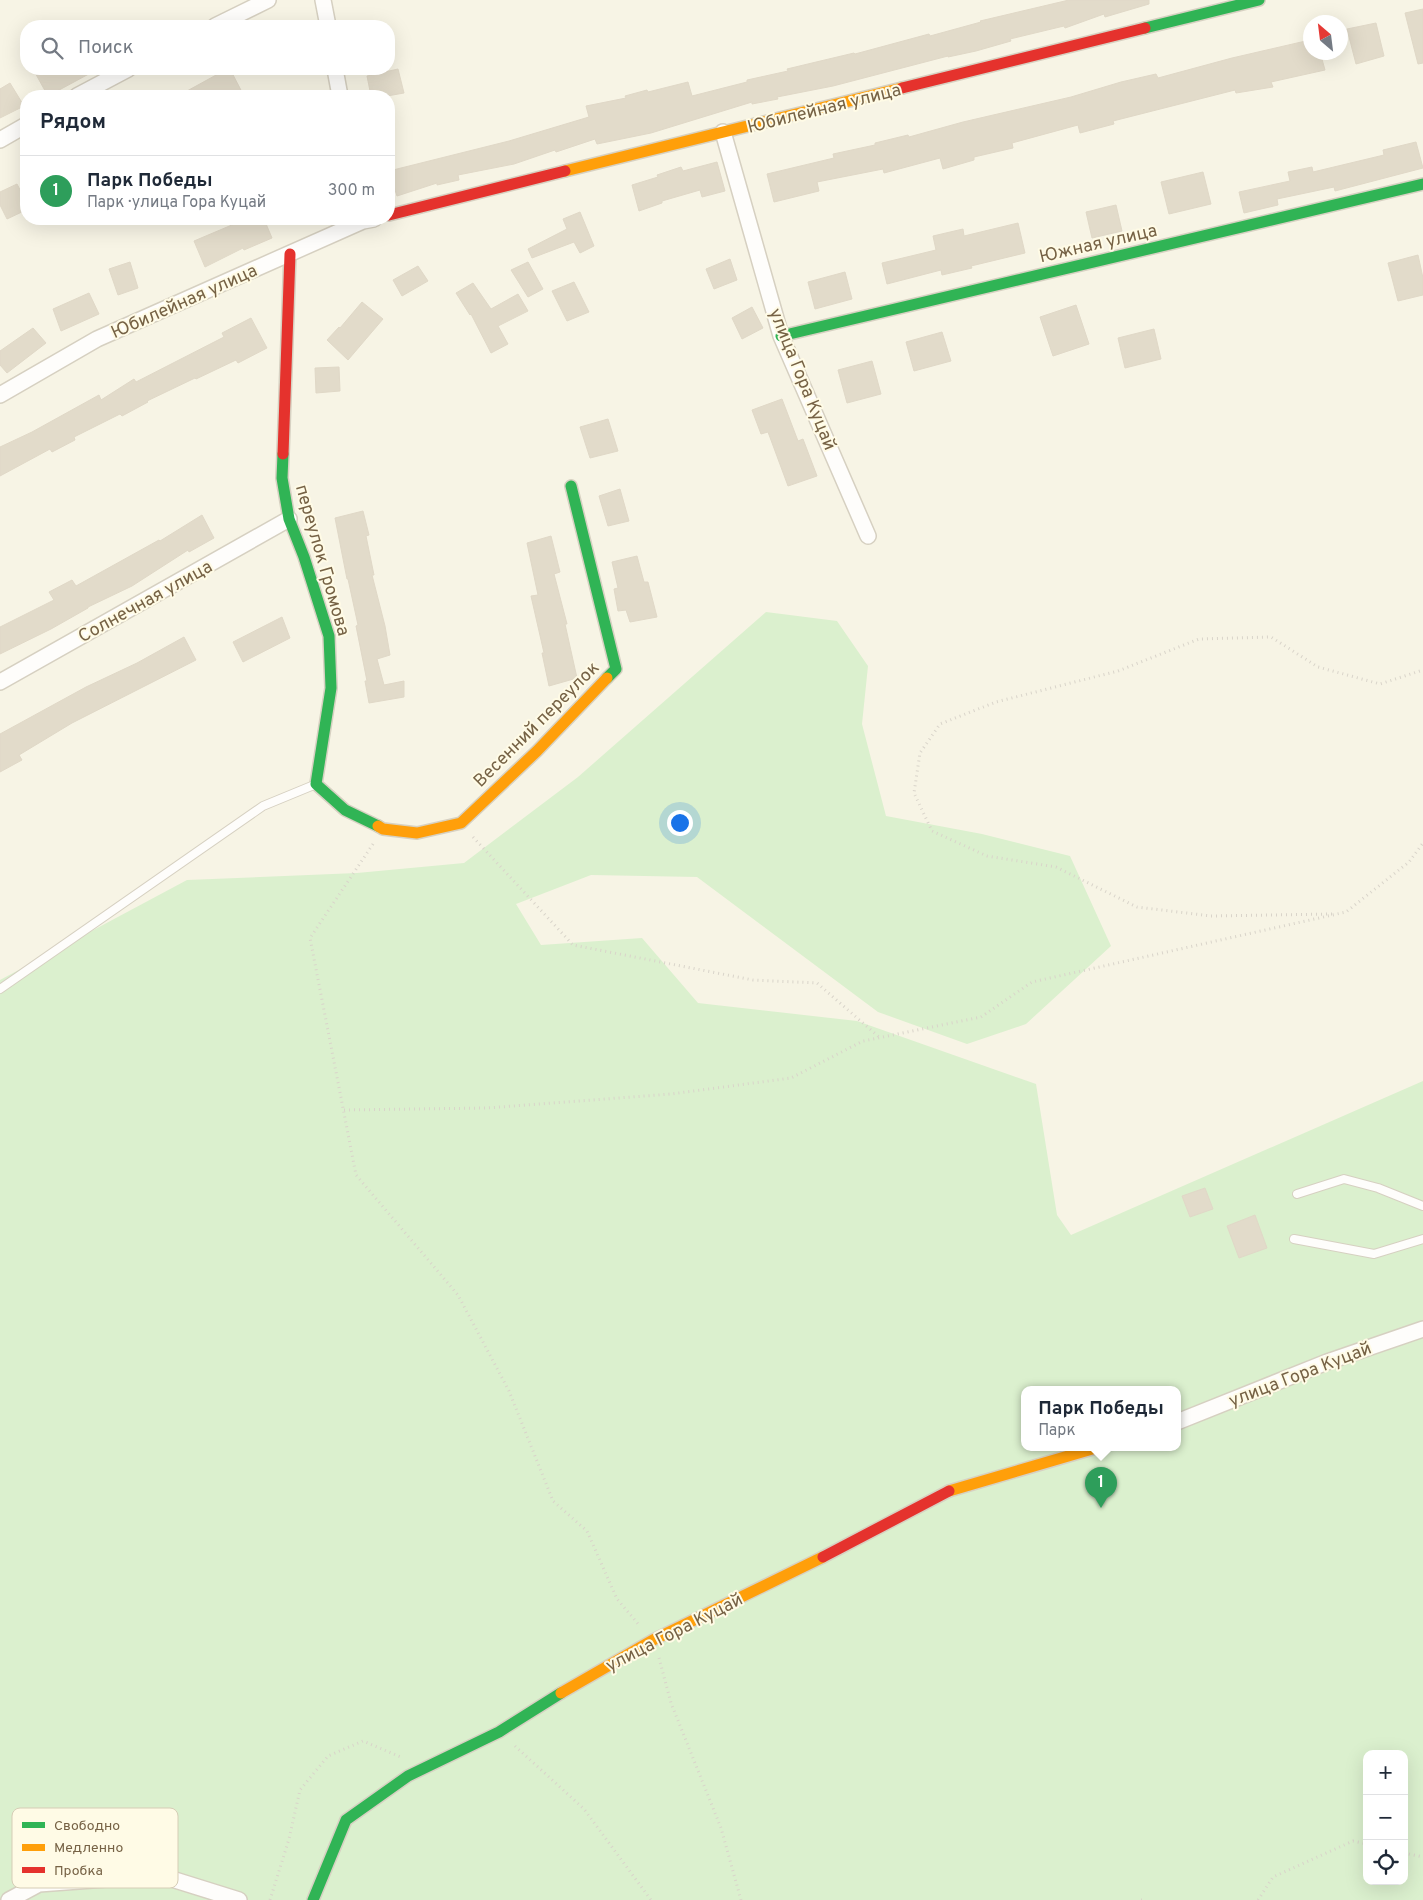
<!DOCTYPE html>
<html lang="ru">
<head>
<meta charset="utf-8">
<style>
  body { margin:0; font-family:Overpass,sans-serif; background:#f2f2f3; color:#1f2937 }
  .controls { position:absolute; right:15px; bottom:15px; display:grid; overflow:hidden; border-radius:10px; box-shadow:0 5px 20px #0002 }
  .controls button { width:45px; height:45px; display:grid; place-items:center; padding:0; border:0; border-bottom:1px solid #e0e1e3; background:#fff; color:#1f2937; font:25px sans-serif }
  .compass { position:absolute; left:1303px; top:15px; width:45px; height:45px; border-radius:50%; background:#fff; box-shadow:0 5px 20px #0002; rotate:332deg }
  .you { position:absolute; left:679px; top:822px; width:18px; height:18px; margin:-12px; border:4px solid #fff; border-radius:50%; background:#1a73e8; box-shadow:0 0 0 8px #1a73e833 }
  .badge { display:grid; place-items:center; width:32px; height:32px; border-radius:50%; background:#5a5a56; color:#fff; font-size:16px; font-weight:700 }
  .pin { position:absolute; translate:-50% -41px; filter:drop-shadow(0 1px 2px #0008) }
  .pin::after { content:''; position:absolute; top:26px; width:18px; height:15px; background:inherit; clip-path:polygon(0 0,100% 0,50% 100%) }
  .popup { position:absolute; left:1021px; top:1386px; width:160px; height:65px; box-sizing:border-box; display:grid; place-content:center; border-radius:10px; background:#fff; filter:drop-shadow(0 1px 4px #0005); font-size:16px; white-space:nowrap; color:#747a83 }
  .popup b { font-size:19px; color:#1f2937 }
  .popup::after { content:''; position:absolute; left:50%; top:100%; margin-left:-10px; border:10px solid transparent; border-top-color:#fff }
  .list { margin:0; padding:0; list-style:none }
  h2 { display:flex; justify-content:space-between; align-items:center; height:65px; margin:0; padding:0 20px; font-size:21px }
  h2 small { font-size:16px; font-weight:400; color:#747a83 }
  .list li { display:grid; grid-template-columns:32px 1fr auto; gap:15px; align-items:center; box-sizing:border-box; height:70px; padding:0 20px; border-top:1px solid #e0e1e3 }
  .list b { display:block; font-size:19px; white-space:nowrap }
  .list p { margin:0; font-size:16px; white-space:nowrap; color:#747a83 }
  .list em { font-size:16px; font-style:normal; color:#747a83 }
  .icon { flex:none; width:28px; height:28px; fill:none; stroke:currentColor; stroke-width:2; stroke-linecap:round; stroke-linejoin:round }
  .map { position:relative; flex:none; width:1423px; height:1900px; overflow:hidden }
  .search { position:absolute; background:#fff; box-shadow:0 5px 20px #0002; left:20px; top:20px; width:375px; height:55px; display:flex; align-items:center; gap:12px; box-sizing:border-box; padding:0 18px; border-radius:20px; color:#747a83; font-size:19px }
  .panel { position:absolute; background:#fff; box-shadow:0 5px 20px #0002; left:20px; top:90px; width:375px; height:135px; border-radius:20px }
  .map>svg:first-child { display:block }
</style>
</head>
<body>
<div class="map">
<svg width="1423" height="1900" viewBox="0 0 1423 1900">
  <rect width="100%" height="100%" fill="#f7f4e5"/>
  <path fill="#dbf0ce" fill-rule="evenodd" d="M766 612 837 621 868 666 862 724 886 816 982 834 1070 856 1111 946 1026 1024 967 1044 878 1012 697 877 591 875 516 904 541 945 642 938 698 1003 857 1021 1036 1084 1057 1215 1071 1235 1423 1081V1900H0V980L187 880 357 873 464 863 578 777ZM1025 1389H1177V1447H1025ZM1367 1754H1404V1881H1367Z"/>
  <g fill="#e2dbca" stroke="#e0d8c7">
    <path d="M1069 0H1149V4L1105 17 1104 14 1065 28 1064 26 1010 39 1011 41 976 51 948 57V56L833 86 777 97 778 99 752 104V102L651 133 597 144 595 139 556 152 555 150 514 164 458 175 459 180 437 185V183L397 196 389 171 509 141 589 117 586 106 626 98 625 96 647 90 648 92 688 82 692 96 747 82V80L788 71 787 69 812 63 854 53 855 54 929 34 930 36 981 22 980 21Z"/>
    <path d="M1423 9V63L1418 64 1405 13Z"/>
    <path d="M1376 23 1384 56 1356 64 1347 29Z"/>
    <path d="M1310 40V52H1320L1325 70 1271 82 1273 87 1236 93 1235 90 1113 121 1114 124 1080 133 1078 125 1012 143 1013 148 974 157V160L943 169 940 158 884 173 883 169 817 182 819 191 774 202 767 174 834 158 833 154 875 145V143L908 135 909 137 963 122 1071 97 1121 82 1156 74 1158 78 1232 58Z"/>
    <path d="M33 69H98L48 96Z"/>
    <path d="M227 69H230L244 96H178Z"/>
    <path d="M398 69 404 93 387 96H371L367 76Z"/>
    <path d="M10 83 24 106 0 118V89Z"/>
    <path d="M1416 142 1423 168 1335 191 1334 187 1277 199 1278 205 1244 213 1239 192 1290 181 1288 172 1312 167 1313 172 1384 155 1383 150Z"/>
    <path d="M717 162 725 191 702 197 700 190 662 201V203L639 211 632 185 658 177 657 175 681 167 683 171Z"/>
    <path d="M1203 172 1211 204 1169 214 1161 182Z"/>
    <path d="M17 184 26 201V210L7 219 0 205V192Z"/>
    <path d="M1116 205 1122 231 1092 238 1086 212Z"/>
    <path d="M580 212 594 246 580 253 574 242 532 258 528 249 567 229 563 219Z"/>
    <path d="M246 219H264L272 238 244 250 243 248 205 267 194 241Z"/>
    <path d="M1018 223 1025 253 971 266 972 268 942 275 941 270 887 284 882 263 936 250 933 236 963 229 964 236Z"/>
    <path d="M1418 255 1423 278V295L1398 301 1388 263Z"/>
    <path d="M730 259 737 280 714 289 706 269Z"/>
    <path d="M130 262 138 288 118 295 109 269Z"/>
    <path d="M528 262 543 289 528 297 511 270Z"/>
    <path d="M418 266 428 281 402 296 393 280Z"/>
    <path d="M845 272 852 299 815 309 808 282Z"/>
    <path d="M574 282 589 312 567 321 552 291Z"/>
    <path d="M473 283 491 309 518 294 528 311 498 326 508 344 491 353 471 314 470 315 456 293Z"/>
    <path d="M89 293 99 314 61 331 53 309Z"/>
    <path d="M362 302 383 319 348 360 327 340 339 327 340 328Z"/>
    <path d="M1076 305 1089 344 1053 356 1040 317Z"/>
    <path d="M752 307 763 328 742 339 732 318Z"/>
    <path d="M251 318 267 348 238 363 236 360 196 379 195 378 147 401 148 402 122 416 120 414 74 437 75 440 52 452 50 449 0 476V447L32 432 99 395 101 400 134 379 136 382 224 337 222 333Z"/>
    <path d="M33 328 46 343 7 373 0 365V351Z"/>
    <path d="M1154 329 1161 359 1125 368 1118 338Z"/>
    <path d="M942 332 951 361 914 371 906 342Z"/>
    <path d="M872 361 881 394 847 403 838 370Z"/>
    <path d="M339 367 340 391 316 393 315 368Z"/>
    <path d="M782 399 798 441 803 439 817 476 788 486 768 432 761 434 752 410Z"/>
    <path d="M608 419 618 451 590 458 580 427Z"/>
    <path d="M620 489 629 521 608 526 599 496Z"/>
    <path d="M363 511 369 535 366 536 374 575H372L385 626 390 655 377 659 384 685 404 681V697L369 703 365 681H367L356 626 358 625 348 579H347L335 518Z"/>
    <path d="M202 515 214 538 189 552 188 550 132 586 88 607V608L51 629 0 654V627L54 600 49 592 72 580 76 586 159 540 160 541Z"/>
    <path d="M551 536 560 572 554 574 567 624H565L577 678 549 686 542 653H544L531 596 538 595 527 543Z"/>
    <path d="M637 556 644 582H648L657 617 630 622 626 610 618 611 614 589 618 588 612 562Z"/>
    <path d="M282 617 290 638 243 662 233 642Z"/>
    <path d="M184 637 196 660 72 723 19 755 22 760 0 772V734L86 687 137 663Z"/>
    <path d="M1205 1188 1213 1209 1190 1217 1182 1196Z"/>
    <path d="M1255 1215 1267 1248 1239 1258 1227 1226Z"/>
  </g>
  <g fill="none" stroke-linecap="round" stroke-linejoin="round">
    <g stroke="#d6d0c1" stroke-width="10">
      <g id="lane">
        <path d="M0 989 263 806 314 785"/>
        <path d="M1297 1194 1344 1179 1378 1188 1423 1206"/>
        <path d="M1294 1239 1374 1254 1423 1239"/>
      </g>
    </g>
    <g stroke="#d6d0c1" stroke-width="18">
      <g id="street">
        <path d="M323 0 328 26"/>
        <path d="M215 26 268 0"/>
        <path d="M335 69 340 96"/>
        <path d="M77 96 128 69"/>
        <path d="M723 132 781 336 868 536"/>
        <path d="M0 140 26 125"/>
        <path d="M0 395 97 339 363 221 374 219"/>
        <path d="M0 682 289 519"/>
        <path d="M1177 1422 1327 1362 1423 1329"/>
        <path d="M9 1900 39 1884 159 1875 239 1900"/>
      </g>
    </g>
    <g stroke="#d7d1c2" stroke-width="14">
      <g id="fast">
        <path d="M1145 28 1259 0"/>
        <path d="M781 336 1423 184"/>
        <path d="M283 454 282 478 289 519 304 557 329 636 331 688 316 784 345 810 378 826"/>
        <path d="M571 486 616 669 607 678"/>
        <path d="M313 1900 346 1820 408 1776 499 1732 561 1693"/>
      </g>
    </g>
    <g stroke="#d7d1c2" stroke-width="14">
      <g id="slow">
        <path d="M565 171 902 88"/>
        <path d="M378 826 383 829 417 833 461 823 537 751 607 678"/>
        <path d="M949 1491 1099 1447"/>
        <path d="M561 1693 653 1640 823 1557"/>
      </g>
    </g>
    <g stroke="#d7d1c2" stroke-width="14">
      <g id="jam">
        <path d="M902 88 1145 28"/>
        <path d="M389 215 565 171"/>
        <path d="M283 454 290 254"/>
        <path d="M823 1557 949 1491"/>
      </g>
    </g>
    <g stroke="#d9d4ca" stroke-width="3" stroke-dasharray="1 4" stroke-linecap="butt">
      <path d="M473 837 573 945 753 980 817 983 879 1037"/>
      <path d="M373 844 310 938 356 1175 458 1295 509 1391 553 1501 587 1531 617 1599 640 1626"/>
      <path d="M1332 914 1211 916 1137 907 1056 867 987 856 932 831 914 793 920 753 940 724 996 702 1118 671 1199 639 1271 637 1318 667 1380 684 1423 670"/>
      <path d="M344 1110 487 1108 671 1094 791 1078 863 1041 981 1017 1032 982 1346 912 1409 862 1423 843"/>
      <path d="M659 1658 671 1703 721 1828 741 1900"/>
      <path d="M515 1746 584 1809 651 1900"/>
      <path d="M1404 1853 1423 1857"/>
      <path d="M270 1900 289 1839 300 1790 328 1756 363 1741 403 1758"/>
      <path d="M1141 1900H1146"/>
      <path d="M1258 1900 1273 1877 1353 1841 1367 1844"/>
    </g>
    <use href="#lane" stroke="#fefdfb" stroke-width="8"/>
    <use href="#street" stroke="#fefdfb" stroke-width="15"/>
    <use href="#fast" stroke="#30b455" stroke-width="11"/>
    <use href="#slow" stroke="#ff9f0a" stroke-width="11"/>
    <use href="#jam" stroke="#e5322d" stroke-width="11"/>
  </g>
  <g text-anchor="middle" stroke-width="4" stroke-linejoin="round" paint-order="stroke">
    <g font-size="18" fill="#766245" stroke="#fffbe6">
      <text transform="translate(824 108) rotate(-14)" y="6">Юбилейная улица</text>
      <text transform="translate(1098 243) rotate(-13)" y="6">Южная улица</text>
      <text transform="translate(184 301) rotate(-24)" y="6">Юбилейная улица</text>
      <text transform="translate(803 379) rotate(68)" y="6">улица Гора Куцай</text>
      <text transform="translate(323 560) rotate(74)" y="6">переулок Громова</text>
      <text transform="translate(145 601) rotate(-29)" y="6">Солнечная улица</text>
      <text transform="translate(536 724) rotate(-45)" y="6">Весенний переулок</text>
      <text transform="translate(1300 1374) rotate(-21)" y="6">улица Гора Куцай</text>
      <text transform="translate(674 1632) rotate(-27)" y="6">улица Гора Куцай</text>
    </g>
  </g>
  <rect x="12" y="1808" width="166" height="80" rx="8" fill="#fffbe6" stroke="#d6cdb6" stroke-width="1"/>
  <rect x="22" y="1822" width="23" height="6" fill="#30b455"/>
  <rect x="22" y="1844" width="23" height="7" fill="#ff9f0a"/>
  <rect x="22" y="1867" width="23" height="6" fill="#e5322d"/>
  <g font-size="14" fill="#766245">
    <text x="54" y="1830">Свободно</text>
    <text x="54" y="1852">Медленно</text>
    <text x="54" y="1875">Пробка</text>
  </g>
</svg>
<div class="controls">
<button>+</button>
<button>−</button>
<button><svg class="icon" aria-label="locate" viewBox="0 0 24 24"><circle cx="12" cy="12" r="6"/><path d="M12 2v4M12 18v4M2 12h4M18 12h4"/></svg></button>
</div>
<svg class="compass" viewBox="-18 -18 36 36"><path d="M0-13l5 13h-10z" fill="#e53935"/><path d="M0 13l5-13h-10z" fill="#747a83"/></svg>
<div class="you"></div>
<div class="pin badge" style="left:1101px;top:1508px;background:#2e9e5b">1</div>
<div class="popup"><b>Парк Победы</b>Парк</div>
<div class="search"><svg class="icon" aria-label="search" viewBox="0 0 24 24"><circle cx="10" cy="10" r="6"/><path d="M15 15l6 6"/></svg>Поиск</div>
<section class="panel">
<h2>Рядом<small></small></h2>
<ul class="list">
<li><span class="badge" style="background:#2e9e5b">1</span><div><b>Парк Победы</b><p>Парк · улица Гора Куцай</p></div><em>300 m</em></li>
</ul>
</section>
</div>
</body>
</html>
